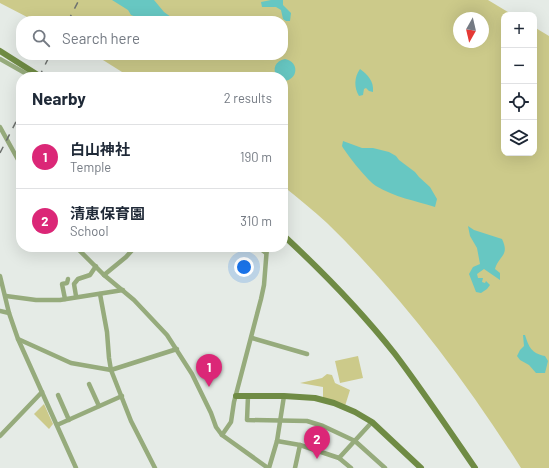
<!DOCTYPE html>
<html lang="en">
<head>
<meta charset="utf-8">
<style>
  body { margin:0; font-family:Barlow,"Noto Sans JP",sans-serif; background:#f6f6f7; color:#1f2937 }
  .controls { position:absolute; right:12px; top:12px; display:grid; overflow:hidden; border-radius:8px; box-shadow:0 4px 16px #0002 }
  .controls button { width:36px; height:36px; display:grid; place-items:center; padding:0; border:0; border-bottom:1px solid #e0e1e3; background:#fff; color:#1f2937; font:20px sans-serif }
  .compass { position:absolute; left:453px; top:12px; width:36px; height:36px; border-radius:50%; background:#fff; box-shadow:0 4px 16px #0002; rotate:188deg }
  .you { position:absolute; left:244px; top:267px; width:14px; height:14px; margin:-10px; border:3px solid #fff; border-radius:50%; background:#1a73e8; box-shadow:0 0 0 6px #1a73e833 }
  .badge { display:grid; place-items:center; width:26px; height:26px; border-radius:50%; background:#db2777; color:#fff; font-size:13px; font-weight:700 }
  .pin { position:absolute; translate:-50% -33px; filter:drop-shadow(0 1px 2px #0008) }
  .pin::after { content:''; position:absolute; top:21px; width:14px; height:12px; background:inherit; clip-path:polygon(0 0,100% 0,50% 100%) }
  .list { margin:0; padding:0; list-style:none }
  h2 { display:flex; justify-content:space-between; align-items:center; height:52px; margin:0; padding:0 16px; font-size:17px }
  h2 small { font-size:13px; font-weight:400; color:#747a83 }
  .list li { display:grid; grid-template-columns:26px 1fr auto; gap:12px; align-items:center; box-sizing:border-box; height:64px; padding:0 16px; border-top:1px solid #e0e1e3 }
  .list b { display:block; font-size:15px; white-space:nowrap }
  .list p { margin:0; font-size:13px; white-space:nowrap; color:#747a83 }
  .list em { font-size:13px; font-style:normal; color:#747a83 }
  .icon { flex:none; width:22px; height:22px; fill:none; stroke:currentColor; stroke-width:2; stroke-linecap:round; stroke-linejoin:round }
  .map { position:relative; flex:none; width:549px; height:468px; overflow:hidden }
  .search { position:absolute; background:#fff; box-shadow:0 4px 16px #0002; left:16px; top:16px; width:272px; height:44px; display:flex; align-items:center; gap:10px; box-sizing:border-box; padding:0 14px; border-radius:16px; color:#747a83; font-size:15px }
  .panel { position:absolute; background:#fff; box-shadow:0 4px 16px #0002; left:16px; top:72px; width:272px; height:180px; border-radius:16px }
  .map>svg:first-child { display:block }
</style>
</head>
<body>
<div class="map">
<svg width="549" height="468" viewBox="0 0 549 468">
  <rect width="100%" height="100%" fill="#e5ebe6"/>
  <g fill="#ccca8a" fill-rule="evenodd">
    <path d="M0 0H488L513 15H504V153H534V27L549 36V468H521C465 380 402 296 327 223 313 210 298 198 283 186V77H130L95 55H283V21H31L29 18 0 3ZM459 18H483V42H459Z"/>
    <path d="M358 356 363 378 340 383 335 361Z"/>
    <path d="M327 374 332 375 335 383 350 390 345 406 323 398V387L300 383 322 378Z"/>
    <path d="M44 404 53 424 49 429 34 414Z"/>
  </g>
  <g fill="#67c7c2">
    <path d="M112 0H154L164 12 171 17 170 21H147L144 20 131 15 128 10Z"/>
    <path d="M271 0H283V5L291 13 290 21H286L283 19 281 10 276 7H262L261 2Z"/>
    <path d="M285 59C300 62 298 80 284 81L283 77H277C272 69 275 61 285 59Z"/>
    <path d="M360 69C368 75 374 81 373 92L369 91 366 88 364 89 363 95 359 96C354 88 354 77 360 69Z"/>
    <path d="M343 141 362 148H373L389 152 396 156 399 160 415 172 419 177 430 187 437 199 435 207C416 201 394 197 376 186 368 181 347 155 342 146Z"/>
    <path d="M468 226 474 230 502 239C510 256 499 255 495 269L500 273V280L484 269 477 274 478 278H483L482 282 485 283 486 281 490 285 487 289 481 293 476 292 469 274 473 267 480 264 477 248 470 236Z"/>
    <path d="M523 335H525C529 347 531 353 545 356L548 361 545 373H536L529 365 520 360 517 356 520 350 524 346Z"/>
  </g>
  <g fill="none" stroke-linecap="round" stroke-linejoin="round">
    <g stroke="#96ab7c" stroke-width="4.5">
      <path d="M0 59 32 77"/>
      <path d="M0 127 21 165"/>
      <path d="M76 247 104 275 134 300 167 335 192 374 211 413 216 427 222 435 268 468"/>
      <path d="M258 247 266 253"/>
      <path d="M104 275 126 257 135 247"/>
      <path d="M0 276 9 313 18 339 76 468"/>
      <path d="M100 294 107 332 109 358 111 370 131 421 155 468"/>
      <path d="M6 296 36 300H60L123 290"/>
      <path d="M76 296 74 284 78 279 90 275 96 266"/>
      <path d="M65 299 62 284 67 283 68 279"/>
      <path d="M0 311 9 313"/>
      <path d="M252 338 307 354"/>
      <path d="M18 339 71 363 111 370 177 349"/>
      <path d="M89 384 99 406"/>
      <path d="M58 395 69 420"/>
      <path d="M248 396 247 420 307 421 323 426 355 441 385 468"/>
      <path d="M57 425 122 396"/>
      <path d="M222 435 231 422 234 402 261 299 264 285 267 247"/>
      <path d="M0 436 42 392"/>
      <path d="M277 441 300 445 339 458 351 468"/>
      <path d="M339 458 372 422"/>
      <path d="M269 468 277 441 284 396"/>
      <path d="M295 468 300 445"/>
    </g>
    <g stroke="#6f8b44" stroke-width="6">
      <path d="M0 51 41 77"/>
      <path d="M283 235C323 272 361 311 395 354 423 391 449 430 475 468"/>
      <path d="M236 396H284L315 398 334 403 355 412 372 422 421 468"/>
    </g>
    <g stroke="#6e726f" stroke-width="1.5" stroke-dasharray="7 7" stroke-linecap="butt">
      <path d="M68 21 79 0"/>
      <path d="M39 77 50 55"/>
      <path d="M0 153 21 112"/>
    </g>
  </g>
</svg>
<div class="controls">
<button>+</button>
<button>−</button>
<button><svg class="icon" aria-label="locate" viewBox="0 0 24 24"><circle cx="12" cy="12" r="6"/><path d="M12 2v4M12 18v4M2 12h4M18 12h4"/></svg></button>
<button><svg class="icon" aria-label="layers" viewBox="0 0 24 24"><path d="M12 4l9 5-9 5-9-5zM3 14l9 5 9-5"/></svg></button>
</div>
<svg class="compass" viewBox="-18 -18 36 36"><path d="M0-13l5 13h-10z" fill="#e53935"/><path d="M0 13l5-13h-10z" fill="#747a83"/></svg>
<div class="you"></div>
<div class="pin badge" style="left:209px;top:387px">1</div>
<div class="pin badge" style="left:317px;top:459px">2</div>
<div class="search"><svg class="icon" aria-label="search" viewBox="0 0 24 24"><circle cx="10" cy="10" r="6"/><path d="M15 15l6 6"/></svg>Search here</div>
<section class="panel">
<h2>Nearby<small>2 results</small></h2>
<ul class="list">
<li><span class="badge">1</span><div><b>白山神社</b><p>Temple</p></div><em>190 m</em></li>
<li><span class="badge">2</span><div><b>清恵保育園</b><p>School</p></div><em>310 m</em></li>
</ul>
</section>
</div>
</body>
</html>
